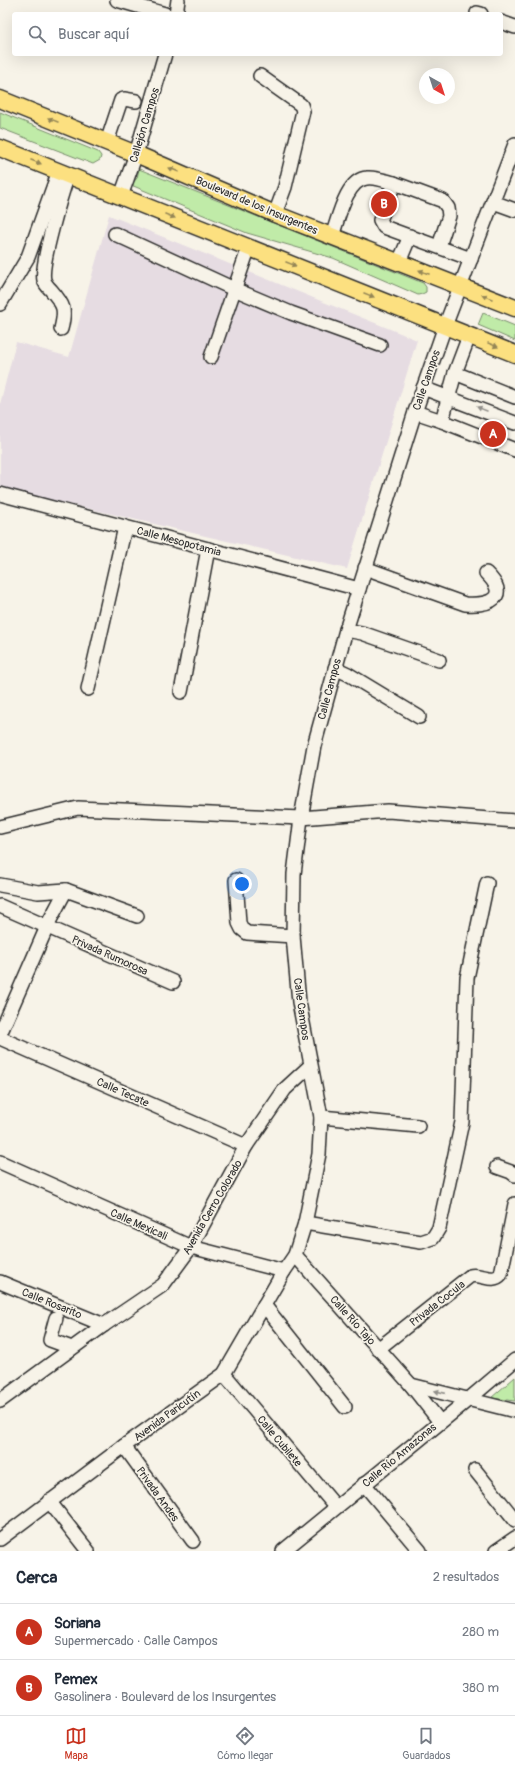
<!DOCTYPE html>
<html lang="es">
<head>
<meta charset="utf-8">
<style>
  body { margin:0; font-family:Pangolin,sans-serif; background:#f6f6f7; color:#1f2937 }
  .compass { position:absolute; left:419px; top:68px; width:36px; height:36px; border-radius:50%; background:#fff; box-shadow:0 4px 16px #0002; rotate:141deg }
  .you { position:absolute; left:242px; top:884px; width:14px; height:14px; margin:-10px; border:3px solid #fff; border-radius:50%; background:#1a73e8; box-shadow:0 0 0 6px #1a73e833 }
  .badge { display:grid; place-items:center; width:26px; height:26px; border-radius:50%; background:#c8321e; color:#fff; font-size:13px; font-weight:700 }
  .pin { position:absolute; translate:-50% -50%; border:2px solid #fff; box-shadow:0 1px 4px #0006 }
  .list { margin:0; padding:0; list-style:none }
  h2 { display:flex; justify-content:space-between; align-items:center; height:52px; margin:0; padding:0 16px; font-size:17px }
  h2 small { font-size:13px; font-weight:400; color:#747a83 }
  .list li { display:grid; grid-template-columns:26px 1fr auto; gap:12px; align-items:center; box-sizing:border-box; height:56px; padding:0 16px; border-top:1px solid #e0e1e3 }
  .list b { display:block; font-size:15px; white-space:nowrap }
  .list p { margin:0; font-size:13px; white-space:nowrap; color:#747a83 }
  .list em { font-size:13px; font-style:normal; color:#747a83 }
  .icon { flex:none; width:22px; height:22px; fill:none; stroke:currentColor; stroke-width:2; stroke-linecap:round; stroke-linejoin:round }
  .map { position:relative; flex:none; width:515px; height:1551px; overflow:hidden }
  .search { position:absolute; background:#fff; box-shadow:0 4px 16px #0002; left:12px; right:12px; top:12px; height:44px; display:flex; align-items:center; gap:10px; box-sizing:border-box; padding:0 14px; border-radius:4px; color:#747a83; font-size:15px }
  .sheet { height:164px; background:#fff }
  nav { display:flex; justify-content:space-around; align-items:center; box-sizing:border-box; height:56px; border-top:1px solid #e0e1e3; background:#fff; font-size:11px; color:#747a83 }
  nav a { display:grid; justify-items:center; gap:2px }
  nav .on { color:#c8321e }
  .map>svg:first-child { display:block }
</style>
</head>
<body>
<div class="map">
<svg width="515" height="1551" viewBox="0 0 515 1551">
  <rect width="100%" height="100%" fill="#f7f3e8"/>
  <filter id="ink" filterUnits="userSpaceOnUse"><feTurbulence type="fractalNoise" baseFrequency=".025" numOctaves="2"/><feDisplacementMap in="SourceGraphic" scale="8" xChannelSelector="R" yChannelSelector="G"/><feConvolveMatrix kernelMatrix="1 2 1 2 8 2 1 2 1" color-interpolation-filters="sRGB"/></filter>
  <g filter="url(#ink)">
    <path fill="#e6dce2" d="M109 215 417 340 347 569 0 488V404L16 342 69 357Z"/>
    <g fill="#c0eba8" stroke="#768b6a">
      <path d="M0 112 98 152 101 156 100 160 93 164 0 128Z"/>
      <path d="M139 169 423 283 426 287V292L422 294 418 295 333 258 247 233 131 185 137 178Z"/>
      <path d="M483 313 515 326V341L478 325Z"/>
      <path d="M515 1377V1401L491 1398Z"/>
    </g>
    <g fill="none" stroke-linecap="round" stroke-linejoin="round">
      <g stroke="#2b2b2b" stroke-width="16">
        <g id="minor">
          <path d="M117 0 165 14"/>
          <path d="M477 13 481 14"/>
          <path d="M176 14 178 0"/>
          <path d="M501 22 515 27"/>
          <path d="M260 76 301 105 303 111 285 187 275 214"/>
          <path d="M107 142 121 100 124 99 136 101"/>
          <path d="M121 196 136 154 165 54"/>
          <path d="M389 197 394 183 443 201 448 208 449 216 439 246"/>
          <path d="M493 202 515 210"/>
          <path d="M385 208 380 220 384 227 471 259"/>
          <path d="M115 234 234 289 291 313 380 345"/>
          <path d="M332 236C338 220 346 179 367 178 375 177 386 181 394 183"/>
          <path d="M399 262 410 236"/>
          <path d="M0 304 28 257 59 171"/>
          <path d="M61 329C66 309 64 305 51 290 48 287 45 284 44 280 40 265 62 192 68 175"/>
          <path d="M211 357 249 247"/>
          <path d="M455 373 515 397"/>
          <path d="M423 388 515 423"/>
          <path d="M415 412 442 421 515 450"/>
          <path d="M442 421 455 373 469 336"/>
          <path d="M0 494 359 589"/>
          <path d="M365 568 465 604C490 606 511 597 486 573"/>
          <path d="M346 630 362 633 439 660"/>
          <path d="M335 668 348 674 419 717"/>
          <path d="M88 689 125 527"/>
          <path d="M181 692 208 549"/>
          <path d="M0 827 78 808 301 818 388 811 515 821"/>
          <path d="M236 880 239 923 242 929 247 933 293 936"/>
          <path d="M0 885 38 892 66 890 137 916"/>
          <path d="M0 906 173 982"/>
          <path d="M0 1034 50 920 66 890"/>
          <path d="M0 1038 246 1146"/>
          <path d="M321 1117 418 1126"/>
          <path d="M0 1162 191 1247 284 1271"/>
          <path d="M497 1167 511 1172 515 1175"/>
          <path d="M305 1223 421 1242 433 1238 439 1228 462 1122 467 978 487 883"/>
          <path d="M295 1255 411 1385 440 1422"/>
          <path d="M0 1282 104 1325"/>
          <path d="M264 1305 345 1407"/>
          <path d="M56 1318 50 1340 72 1348"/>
          <path d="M378 1349 470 1276C481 1273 493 1284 501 1274L515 1204"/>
          <path d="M224 1374 336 1507"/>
          <path d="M411 1385 515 1411"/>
          <path d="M0 1401 104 1325 163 1285 191 1247 246 1146 285 1089 310 1066"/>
          <path d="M124 1446 193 1541"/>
          <path d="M475 1470 515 1520"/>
          <path d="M364 1484 420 1551"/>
          <path d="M49 1501 88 1551"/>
          <path d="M0 1539 124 1446 224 1374 284 1271 295 1255 305 1223 319 1154 321 1117 299 1002 293 936 294 874 301 818 314 746 346 630 415 412 445 326 515 144"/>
          <path d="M283 1551 469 1399 515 1360"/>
          <path d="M496 1551 515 1538"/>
        </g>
      </g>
      <g stroke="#2b2b2b" stroke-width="19">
        <g id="major">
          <path d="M0 99 136 154 275 214 515 308"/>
          <path d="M0 148 515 354"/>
        </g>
      </g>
      <use href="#minor" stroke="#f7f3e8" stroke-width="13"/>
      <use href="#major" stroke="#fce080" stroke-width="16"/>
    </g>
    <defs><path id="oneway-solid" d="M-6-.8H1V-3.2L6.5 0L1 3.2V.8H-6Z"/></defs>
    <g fill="#948656">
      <use href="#oneway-solid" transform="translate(53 120) rotate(-158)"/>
      <use href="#oneway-solid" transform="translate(36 162) rotate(21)"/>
      <use href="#oneway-solid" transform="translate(174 170) rotate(-157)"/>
      <use href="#oneway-solid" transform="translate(170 216) rotate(22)"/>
      <use href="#oneway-solid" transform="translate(291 264) rotate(22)"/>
      <use href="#oneway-solid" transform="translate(424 272) rotate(-159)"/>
      <use href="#oneway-solid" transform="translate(369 295) rotate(22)"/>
      <use href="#oneway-solid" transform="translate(487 297) rotate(-158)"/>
      <use href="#oneway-solid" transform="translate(493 345) rotate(22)"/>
    </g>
    <g fill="#918f8a">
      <use href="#oneway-solid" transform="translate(482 409) rotate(-158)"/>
      <use href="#oneway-solid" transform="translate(440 1392) rotate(-167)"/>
    </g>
  </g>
  <g text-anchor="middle" stroke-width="3.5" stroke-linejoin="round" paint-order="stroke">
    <g font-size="11" fill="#2b2b2b" stroke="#f7f3e8">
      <text transform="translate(144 125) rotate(-73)" y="4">Callejón Campos</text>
      <text transform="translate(257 205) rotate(23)" y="4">Boulevard de los Insurgentes</text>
      <text transform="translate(426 380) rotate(-71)" y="4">Calle Campos</text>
      <text transform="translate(179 541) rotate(15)" y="4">Calle Mesopotamia</text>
      <text transform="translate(329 689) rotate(-75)" y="4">Calle Campos</text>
      <text transform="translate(110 955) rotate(24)" y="4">Privada Rumorosa</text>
      <text transform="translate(302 1009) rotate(82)" y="4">Calle Campos</text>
      <text transform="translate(123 1092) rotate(24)" y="4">Calle Tecate</text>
      <text transform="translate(212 1207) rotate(-60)" y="4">Avenida Cerro Colorado</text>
      <text transform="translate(139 1224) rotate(24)" y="4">Calle Mexicali</text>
      <text transform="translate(52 1303) rotate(22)" y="4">Calle Rosarito</text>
      <text transform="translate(437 1303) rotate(-38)" y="4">Privada Cocula</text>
      <text transform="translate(353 1320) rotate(48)" y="4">Calle Río Tajo</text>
      <text transform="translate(167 1415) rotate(-36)" y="4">Avenida Paricutín</text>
      <text transform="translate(280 1441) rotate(50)" y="4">Calle Cubilete</text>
      <text transform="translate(399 1455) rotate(-40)" y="4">Calle Río Amazonas</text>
      <text transform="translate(158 1494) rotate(54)" y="4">Privada Andes</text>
    </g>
  </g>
</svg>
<svg class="compass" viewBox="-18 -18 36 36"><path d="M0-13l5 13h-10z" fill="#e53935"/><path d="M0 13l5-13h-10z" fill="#747a83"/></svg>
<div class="you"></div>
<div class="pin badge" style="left:493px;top:434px">A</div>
<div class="pin badge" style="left:384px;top:204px">B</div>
<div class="search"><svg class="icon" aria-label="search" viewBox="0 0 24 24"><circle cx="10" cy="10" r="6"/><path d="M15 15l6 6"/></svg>Buscar aquí</div>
</div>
<section class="sheet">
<h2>Cerca<small>2 resultados</small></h2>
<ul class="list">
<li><span class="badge">A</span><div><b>Soriana</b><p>Supermercado · Calle Campos</p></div><em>280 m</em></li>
<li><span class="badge">B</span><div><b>Pemex</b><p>Gasolinera · Boulevard de los Insurgentes</p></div><em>380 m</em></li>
</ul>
</section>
<nav>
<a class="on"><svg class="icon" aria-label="map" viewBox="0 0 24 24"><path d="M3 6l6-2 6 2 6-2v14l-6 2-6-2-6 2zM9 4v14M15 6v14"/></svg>Mapa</a>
<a><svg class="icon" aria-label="directions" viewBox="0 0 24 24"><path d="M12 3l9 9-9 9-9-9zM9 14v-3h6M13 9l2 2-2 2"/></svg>Cómo llegar</a>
<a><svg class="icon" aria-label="saved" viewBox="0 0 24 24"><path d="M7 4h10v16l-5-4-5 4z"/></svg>Guardados</a>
</nav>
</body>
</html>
